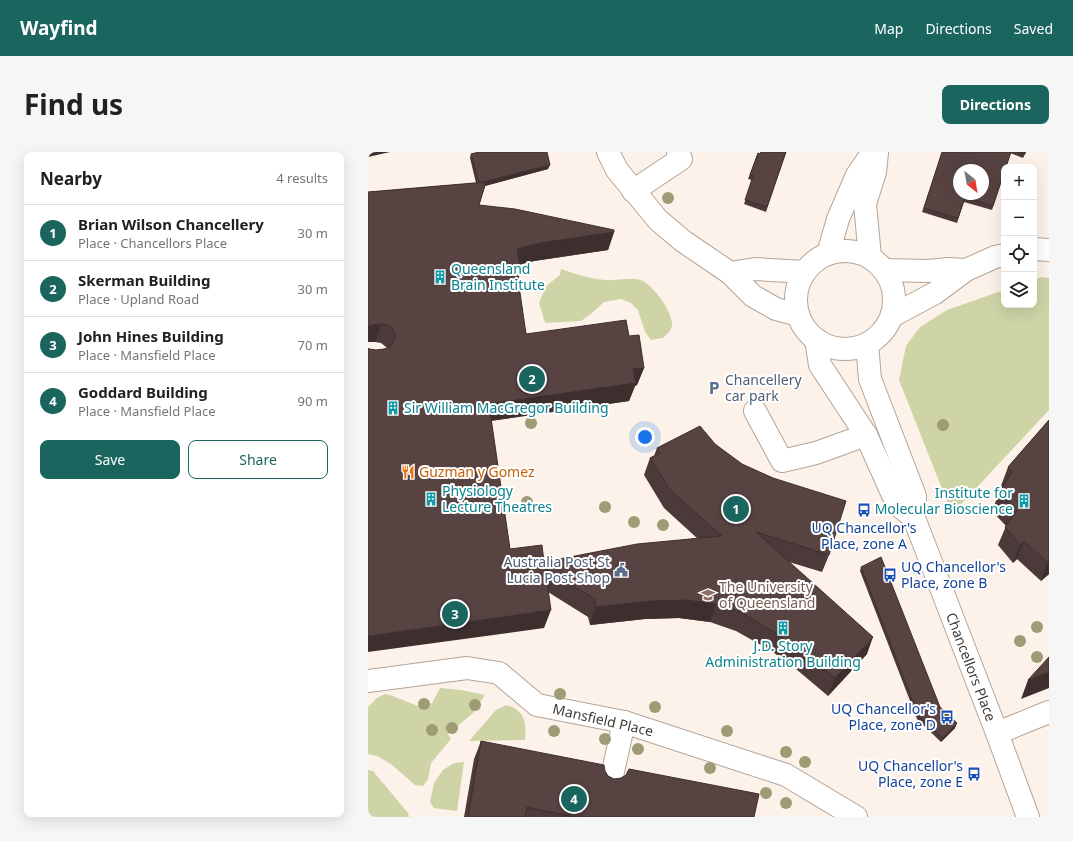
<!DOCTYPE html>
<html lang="en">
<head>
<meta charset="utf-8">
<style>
  body { margin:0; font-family:"Noto Sans",sans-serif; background:#f6f6f6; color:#202124 }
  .controls { position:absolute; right:12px; top:12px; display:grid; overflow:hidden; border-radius:8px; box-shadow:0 4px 16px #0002 }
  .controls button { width:36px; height:36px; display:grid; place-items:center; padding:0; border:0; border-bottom:1px solid #e0e0e0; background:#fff; color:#202124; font:20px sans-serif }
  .compass { position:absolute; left:585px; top:12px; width:36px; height:36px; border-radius:50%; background:#fff; box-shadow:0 4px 16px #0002; rotate:149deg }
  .you { position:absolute; left:277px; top:285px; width:14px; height:14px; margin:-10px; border:3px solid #fff; border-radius:50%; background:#1a73e8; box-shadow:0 0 0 6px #1a73e833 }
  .badge { display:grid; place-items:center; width:26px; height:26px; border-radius:50%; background:#1a665f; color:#fff; font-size:13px; font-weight:700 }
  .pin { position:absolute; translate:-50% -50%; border:2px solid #fff; box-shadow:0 1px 4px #0006 }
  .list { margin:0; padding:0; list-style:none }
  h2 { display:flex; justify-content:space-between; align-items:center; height:52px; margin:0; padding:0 16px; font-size:17px }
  h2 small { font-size:13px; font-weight:400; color:#757577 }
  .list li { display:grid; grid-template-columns:26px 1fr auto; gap:12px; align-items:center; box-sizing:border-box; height:56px; padding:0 16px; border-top:1px solid #e0e0e0 }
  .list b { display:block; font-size:15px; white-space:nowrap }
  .list p { margin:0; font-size:13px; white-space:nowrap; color:#757577 }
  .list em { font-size:13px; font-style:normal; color:#757577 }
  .actions { display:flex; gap:8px; padding:12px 16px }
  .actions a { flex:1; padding:9px 0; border:1px solid #1a665f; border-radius:8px; text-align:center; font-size:14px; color:#1a665f }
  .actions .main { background:#1a665f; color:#fff }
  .icon { flex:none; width:22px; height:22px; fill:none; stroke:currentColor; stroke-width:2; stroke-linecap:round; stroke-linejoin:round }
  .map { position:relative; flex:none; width:681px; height:665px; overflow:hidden; border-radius:8px }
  header { display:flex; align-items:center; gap:24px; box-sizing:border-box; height:56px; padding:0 20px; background:#1a665f; color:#fff }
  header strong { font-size:19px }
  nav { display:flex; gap:22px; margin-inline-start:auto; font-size:14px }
  .intro { display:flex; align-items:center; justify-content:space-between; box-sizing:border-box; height:96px; padding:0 24px }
  h1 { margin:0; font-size:28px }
  .button { padding:10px 18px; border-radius:8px; background:#1a665f; color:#fff; font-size:14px; font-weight:700 }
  main { display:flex; gap:24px; padding:0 24px }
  aside { flex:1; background:#fff; border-radius:8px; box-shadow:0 4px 16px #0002 }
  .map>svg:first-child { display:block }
</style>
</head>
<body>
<header>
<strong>Wayfind</strong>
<nav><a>Map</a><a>Directions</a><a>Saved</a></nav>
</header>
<div class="intro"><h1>Find us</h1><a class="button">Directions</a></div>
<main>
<aside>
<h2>Nearby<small>4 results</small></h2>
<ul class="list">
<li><span class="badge">1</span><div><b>Brian Wilson Chancellery</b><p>Place · Chancellors Place</p></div><em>30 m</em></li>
<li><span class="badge">2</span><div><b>Skerman Building</b><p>Place · Upland Road</p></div><em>30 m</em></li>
<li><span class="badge">3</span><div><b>John Hines Building</b><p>Place · Mansfield Place</p></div><em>70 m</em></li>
<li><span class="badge">4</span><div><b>Goddard Building</b><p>Place · Mansfield Place</p></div><em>90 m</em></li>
</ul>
<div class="actions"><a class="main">Save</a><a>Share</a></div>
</aside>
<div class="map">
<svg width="681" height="665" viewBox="0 0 681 665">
  <rect width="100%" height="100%" fill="#fdf2e9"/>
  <g fill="#ced4a6">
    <path d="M193 117C207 122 222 127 238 128 249 129 261 125 272 128 284 131 306 161 304 174 303 179 298 183 295 186L283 188 277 180 270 158 263 151 253 147 236 150 223 162 213 169 177 171 171 151 178 134 192 123Z"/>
    <path d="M673 125 681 126V258L584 362 531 228 538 194 552 175 579 158 636 138V153H666V128Z"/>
    <path d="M72 536 93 538 117 543 105 561 80 582 83 587 63 611 60 627 55 634 47 633 23 612 9 604 0 602V555L9 546 17 542 22 543 50 554H56L64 551Z"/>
    <path d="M138 553C156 558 159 570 157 588L101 589 128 558Z"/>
    <path d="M96 610 89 659 66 656 62 650 66 631 75 618 86 611Z"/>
    <path d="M0 618 5 619 40 661 41 665H0Z"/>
  </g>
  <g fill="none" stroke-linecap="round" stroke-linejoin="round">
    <g stroke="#b5a496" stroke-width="24">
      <g id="minor">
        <path d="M240 0 249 18 290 68 315 89 362 121 385 144 408 157 430 163"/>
        <path d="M265 39 313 7 310 0"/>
        <path d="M362 121 387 117 437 120"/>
        <path d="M448 187 452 213 498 283 529 352 546 366"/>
        <path d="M499 192 502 227 547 344 546 366 629 581 660 665"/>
        <path d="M387 259 414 309 448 301 498 283"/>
        <path d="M0 529 99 516 131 521 169 553 256 570 418 623 488 665"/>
        <path d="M629 581 681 560"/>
        <path d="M242 633 256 570"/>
      </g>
    </g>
    <g stroke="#b5a496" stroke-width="24">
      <g id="major">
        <path d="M666 97 681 98"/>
        <circle cx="477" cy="148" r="49"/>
        <path d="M460 102 470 67 489 23 505 0"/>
        <path d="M502 105 497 52 507 20 509 1"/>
        <path d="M517 118 560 119 580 117 598 118"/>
        <path d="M524 164 567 141 598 118 627 105 636 103"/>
      </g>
    </g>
    <use href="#minor" stroke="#fff" stroke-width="22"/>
    <use href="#major" stroke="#fff" stroke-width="22"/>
  </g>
  <g fill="#9e9c75">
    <circle cx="300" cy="46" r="6"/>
    <circle cx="163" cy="271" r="6"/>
    <circle cx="575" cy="273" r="6"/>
    <circle cx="159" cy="350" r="6"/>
    <circle cx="237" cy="355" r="6"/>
    <circle cx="266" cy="370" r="6"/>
    <circle cx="295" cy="373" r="6"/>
    <circle cx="669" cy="475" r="6"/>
    <circle cx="652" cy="489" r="6"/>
    <circle cx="669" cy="505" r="6"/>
    <circle cx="192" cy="542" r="6"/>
    <circle cx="56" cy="552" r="6"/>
    <circle cx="107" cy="553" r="6"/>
    <circle cx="287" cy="555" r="6"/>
    <circle cx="84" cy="576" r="6"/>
    <circle cx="64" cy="578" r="6"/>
    <circle cx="186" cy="579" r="6"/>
    <circle cx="359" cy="579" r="6"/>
    <circle cx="237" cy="587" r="6"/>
    <circle cx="270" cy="597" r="6"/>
    <circle cx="418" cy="600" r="6"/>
    <circle cx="437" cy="610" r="6"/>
    <circle cx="342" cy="616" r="6"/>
    <circle cx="398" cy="641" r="6"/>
    <circle cx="418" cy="651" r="6"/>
  </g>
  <g fill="#4c3a3a">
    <path d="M418 0 398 60 376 52 384 28 380 27 390 1 392 2Z"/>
    <path d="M574 0H658L655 6 642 1 624 58 596 50 589 71 554 60Z"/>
    <path d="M103 2 180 17 117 34 111 53 246 80 240 98 166 109 152 112 150 127 158 182 261 184 276 216 269 233 267 234 261 249 123 269 142 397 176 410 330 387 296 356 276 323 282 306 286 304 289 296 347 292 461 403 454 420 421 410 499 502 460 544 428 517 402 498 368 479 342 470 311 466 277 467 222 473 220 465 180 440 176 476 1 197 8 198 16 197 19 196 18 195 13 191 7 190H0V40L108 31 102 6Z"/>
    <path d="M681 268V422L673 429 649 407 645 411 630 393 638 374 624 359 631 341 635 335 633 334 640 315Z"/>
    <path d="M493 415 572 555 587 576 573 590 549 567 492 419Z"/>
    <path d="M113 589 237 619 240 624 246 627 386 665H96L106 607Z"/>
  </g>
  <g fill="#3e2f2f">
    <path d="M0 0H22L0 5Z"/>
    <path d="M182 13 180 17 109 36 111 32Z"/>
    <path d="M246 80 240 98 166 109 143 115 149 97 172 91Z"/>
    <path d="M13 172 7 190H0V175L5 173Z"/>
    <path d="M276 216 269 233 267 234 261 249 114 270 121 252 265 217Z"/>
    <path d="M656 389 649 407 645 411 652 393Z"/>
    <path d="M681 409V422L673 429 679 410Z"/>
    <path d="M318 448 348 452 342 470 311 466 277 467 222 473 228 455 283 449Z"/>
    <path d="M183 458 176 476 0 500V484Z"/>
    <path d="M505 485 499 502 460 544 467 526Z"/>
    <path d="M681 520V536L653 547 660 528Z"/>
    <path d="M589 571 587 576 573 590 575 586Z"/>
  </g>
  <g fill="#584343" stroke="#3e2f2f" fill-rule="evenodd">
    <path d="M111 0H179L182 13 111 31 103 2Z"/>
    <path d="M393 0H418L399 55 377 48 385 24 382 23 390 1 392 2Z"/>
    <path d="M574 0H643L638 15H636V21L625 54 597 45 590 66 556 56ZM591 18H615V42H591Z"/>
    <path d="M651 0H657V2Z"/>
    <path d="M118 30 111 53 147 57 246 78V80L172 91 149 97 153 117 150 127 158 182 258 168 261 184 271 183 276 216 265 217 268 231 121 252 142 397 174 393 176 410 269 392 354 384 302 338 282 306 292 301 289 296 332 274 347 292 374 312 405 326 478 349 461 403 388 380 505 485 467 526 434 500 408 481 374 461 348 452 318 448 283 449 228 455 227 447 177 416 183 458 0 484V196L1 197 8 198 16 197 22 195 26 189 27 183 25 177 20 173 13 172 5 173 0 175V40Z"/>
    <path d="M681 268V409L679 410 656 389 652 393 637 375 649 359 631 341 644 320 640 315Z"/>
    <path d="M513 405 572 555 589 571 575 586 550 563 493 415Z"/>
    <path d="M681 505V520L660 528Z"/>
    <path d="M113 589 236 613 237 619 240 624 246 627 253 626 258 623 261 617 391 642 386 665H207L159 655 157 665H100Z"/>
  </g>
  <defs>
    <g id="building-bare" transform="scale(1.08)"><path d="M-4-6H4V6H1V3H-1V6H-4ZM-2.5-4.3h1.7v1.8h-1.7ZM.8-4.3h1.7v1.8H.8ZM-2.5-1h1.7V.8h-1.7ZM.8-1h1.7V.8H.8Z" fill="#0f9aa8" stroke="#fff" stroke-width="2.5" paint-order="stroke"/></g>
    <g id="parking-bare" transform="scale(1.08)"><path d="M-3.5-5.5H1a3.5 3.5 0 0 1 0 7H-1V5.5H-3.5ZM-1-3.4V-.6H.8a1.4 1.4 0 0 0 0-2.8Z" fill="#5c6f8a" stroke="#fff" stroke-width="2.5" paint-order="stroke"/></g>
    <g id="restaurant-bare" transform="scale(1.08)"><path d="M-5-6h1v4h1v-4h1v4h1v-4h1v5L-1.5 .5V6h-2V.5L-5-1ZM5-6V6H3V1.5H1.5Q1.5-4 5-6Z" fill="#e8710a" stroke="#fff" stroke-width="2.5" paint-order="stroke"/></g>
    <g id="bus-bare" transform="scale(1.08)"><path d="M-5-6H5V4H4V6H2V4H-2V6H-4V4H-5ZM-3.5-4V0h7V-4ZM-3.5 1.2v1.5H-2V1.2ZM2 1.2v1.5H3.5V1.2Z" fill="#1a4fb4" stroke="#fff" stroke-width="2.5" paint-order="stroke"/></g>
    <g id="civic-bare" transform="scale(1.08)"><path d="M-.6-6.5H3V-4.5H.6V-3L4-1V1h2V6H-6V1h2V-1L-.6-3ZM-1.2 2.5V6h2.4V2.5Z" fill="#5c6f8a" stroke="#fff" stroke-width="2.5" paint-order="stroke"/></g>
    <g id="university-bare" transform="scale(1.08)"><path d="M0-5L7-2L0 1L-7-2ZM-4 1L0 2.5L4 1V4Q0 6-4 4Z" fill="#8d6e63" stroke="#fff" stroke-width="2.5" paint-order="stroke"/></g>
  </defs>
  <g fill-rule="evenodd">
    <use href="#building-bare" x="72" y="125"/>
    <use href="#parking-bare" x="346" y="236"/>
    <use href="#building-bare" x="25" y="256"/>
    <use href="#restaurant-bare" x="40" y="320"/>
    <use href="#building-bare" x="63" y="347"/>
    <use href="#building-bare" x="656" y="349"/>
    <use href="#bus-bare" x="496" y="358"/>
    <use href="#civic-bare" x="253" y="418"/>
    <use href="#bus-bare" x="522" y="423"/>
    <use href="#university-bare" x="340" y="443"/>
    <use href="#building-bare" x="415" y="476"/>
    <use href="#bus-bare" x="579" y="565"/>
    <use href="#bus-bare" x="606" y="622"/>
  </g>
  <g text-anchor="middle" stroke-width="4" stroke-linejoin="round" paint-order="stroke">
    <g font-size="14" fill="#0d838f" stroke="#fff" text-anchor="start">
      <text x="83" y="122">Queensland<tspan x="83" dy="16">Brain Institute</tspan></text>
      <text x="36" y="261">Sir William MacGregor Building</text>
      <text x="74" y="344">Physiology<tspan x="74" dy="16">Lecture Theatres</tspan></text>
      <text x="645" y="346" text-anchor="end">Institute for<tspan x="645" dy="16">Molecular Bioscience</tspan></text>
      <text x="415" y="499" text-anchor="middle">J.D. Story<tspan x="415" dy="16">Administration Building</tspan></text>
    </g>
    <g font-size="14" fill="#4e5e75" stroke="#fff" text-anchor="start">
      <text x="357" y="233">Chancellery<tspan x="357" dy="16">car park</tspan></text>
      <text x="242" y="415" text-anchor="end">Australia Post St<tspan x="242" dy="16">Lucia Post Shop</tspan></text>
    </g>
    <g font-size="14" fill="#c56008" stroke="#fff" text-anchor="start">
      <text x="51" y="325">Guzman y Gomez</text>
    </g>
    <g font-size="14" fill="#164399" stroke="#fff" text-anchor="end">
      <text x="496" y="381" text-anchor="middle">UQ Chancellor's<tspan x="496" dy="16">Place, zone A</tspan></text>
      <text x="533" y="420" text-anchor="start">UQ Chancellor's<tspan x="533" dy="16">Place, zone B</tspan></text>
      <text x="568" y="562">UQ Chancellor's<tspan x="568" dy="16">Place, zone D</tspan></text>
      <text x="595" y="619">UQ Chancellor's<tspan x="595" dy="16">Place, zone E</tspan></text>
    </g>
    <g font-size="14" fill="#785e54" stroke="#fff" text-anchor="start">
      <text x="351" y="440">The University<tspan x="351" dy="16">of Queensland</tspan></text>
    </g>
    <g font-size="14" fill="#423b35" stroke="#fff">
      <text transform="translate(603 515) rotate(69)" y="5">Chancellors Place</text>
      <text transform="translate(235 568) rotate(13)" y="5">Mansfield Place</text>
    </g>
  </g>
</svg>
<div class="controls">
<button>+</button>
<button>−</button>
<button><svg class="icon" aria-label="locate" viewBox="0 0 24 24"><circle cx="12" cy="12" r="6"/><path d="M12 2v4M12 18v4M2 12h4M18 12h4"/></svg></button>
<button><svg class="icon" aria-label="layers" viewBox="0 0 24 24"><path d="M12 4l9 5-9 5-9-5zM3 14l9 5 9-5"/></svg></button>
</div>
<svg class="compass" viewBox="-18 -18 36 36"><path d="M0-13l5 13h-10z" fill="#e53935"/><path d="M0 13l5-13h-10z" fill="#757577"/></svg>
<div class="you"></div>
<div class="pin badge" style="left:368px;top:357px">1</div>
<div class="pin badge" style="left:164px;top:227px">2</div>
<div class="pin badge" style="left:87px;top:462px">3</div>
<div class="pin badge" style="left:206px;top:647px">4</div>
</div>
</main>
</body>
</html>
